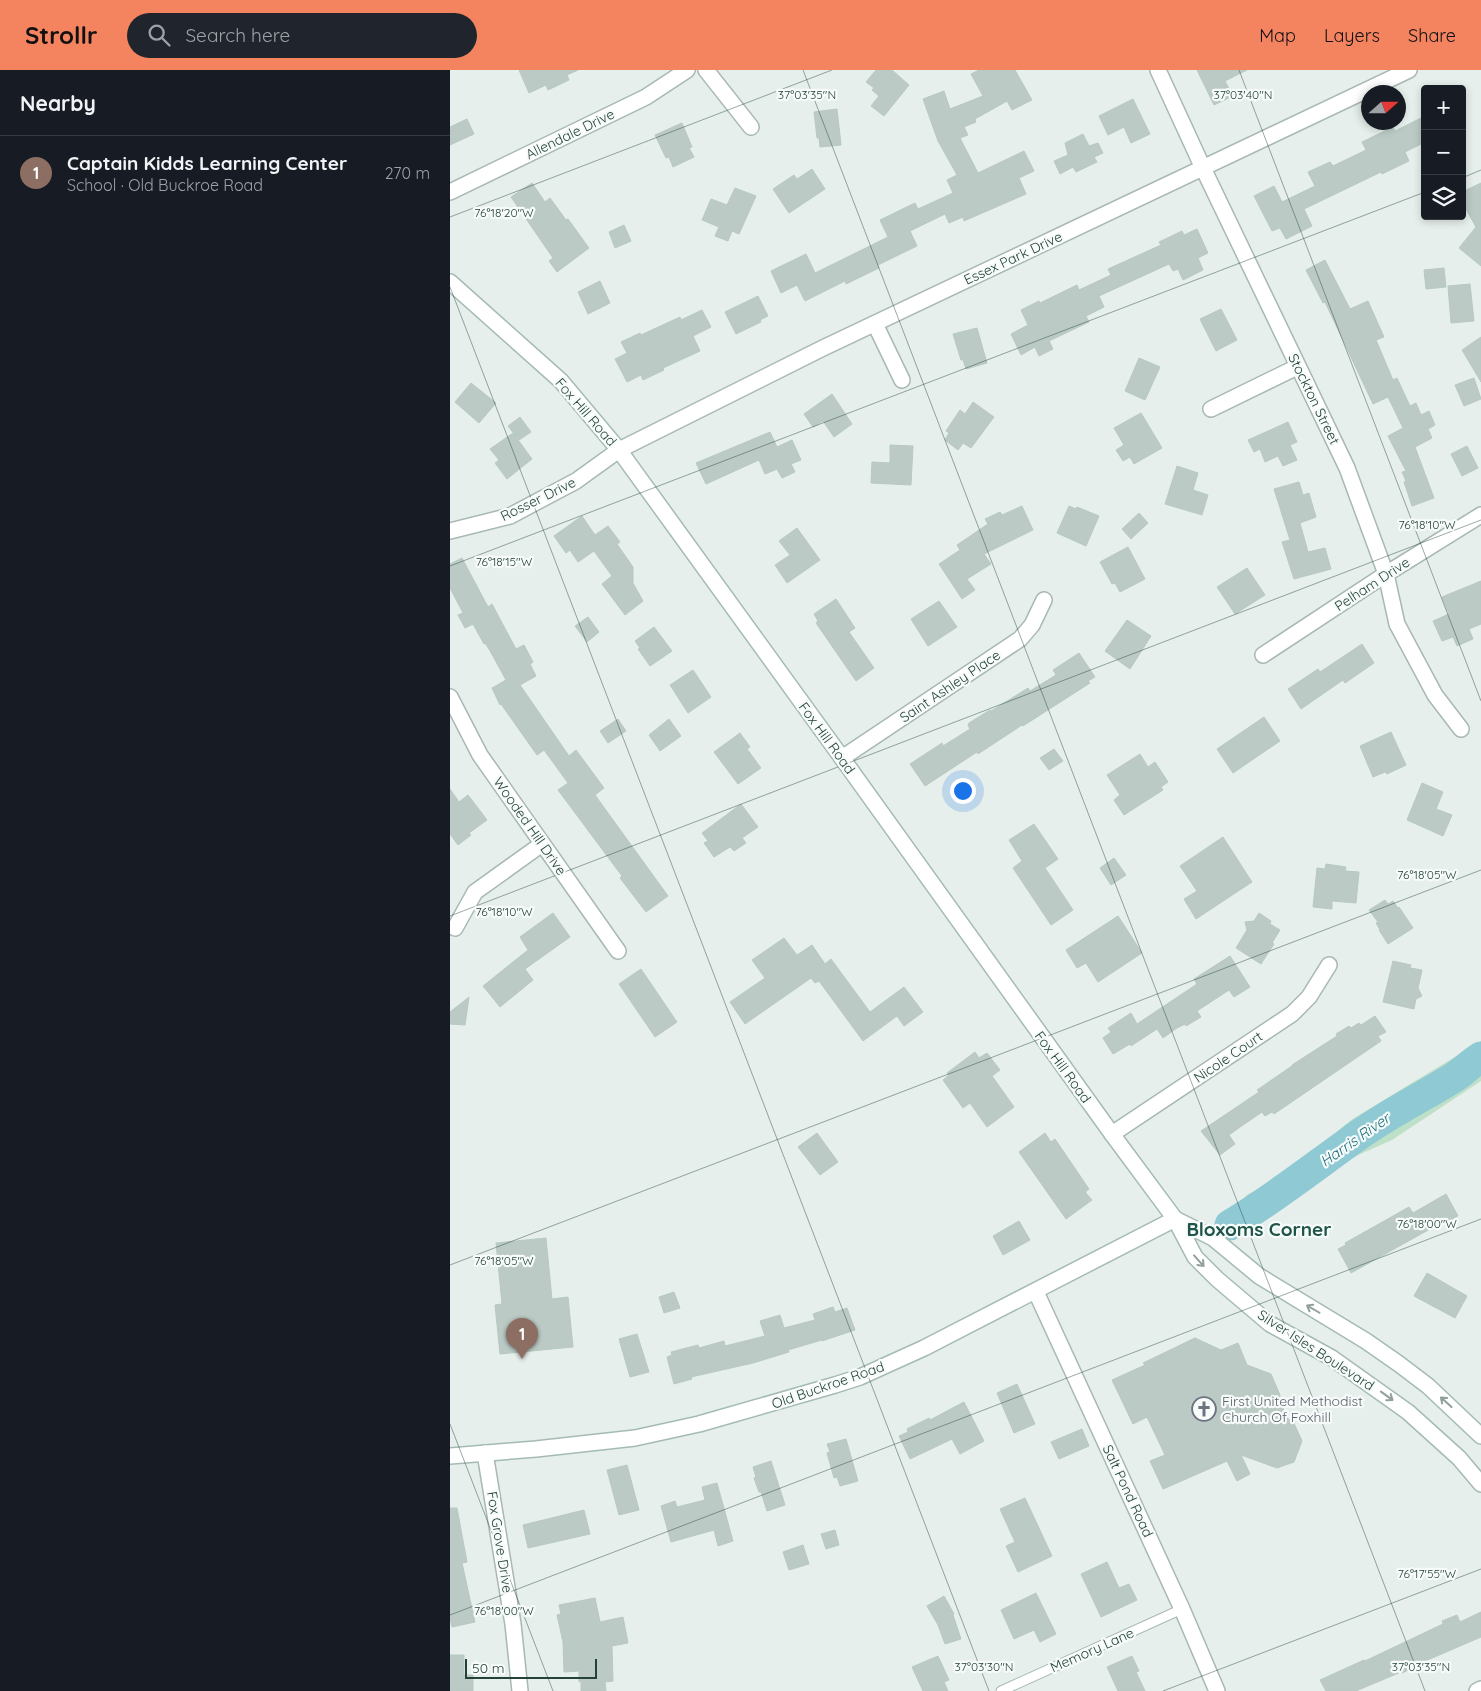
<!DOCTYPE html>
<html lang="en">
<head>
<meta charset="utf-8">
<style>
  body { margin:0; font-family:Quicksand,sans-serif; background:#20242c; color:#f1f3f6 }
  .controls { position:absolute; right:15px; top:15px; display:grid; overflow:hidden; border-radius:5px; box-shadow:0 2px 8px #0003 }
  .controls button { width:45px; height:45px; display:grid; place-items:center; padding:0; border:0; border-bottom:1px solid #363941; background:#171b24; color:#f1f3f6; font:25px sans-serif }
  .compass { position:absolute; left:911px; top:15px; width:45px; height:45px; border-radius:50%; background:#171b24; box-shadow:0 2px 8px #0003; rotate:69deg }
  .scale { position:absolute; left:15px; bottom:12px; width:132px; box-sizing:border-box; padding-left:5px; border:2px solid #24423a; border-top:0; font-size:14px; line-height:18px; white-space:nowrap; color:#24423a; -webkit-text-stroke:4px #f7fbf9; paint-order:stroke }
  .you { position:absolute; left:512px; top:720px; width:18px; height:18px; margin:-12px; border:4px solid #fff; border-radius:50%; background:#1a73e8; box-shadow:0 0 0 8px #1a73e833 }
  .badge { display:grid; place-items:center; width:32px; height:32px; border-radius:50%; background:#f4845f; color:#fff; font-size:16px; font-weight:700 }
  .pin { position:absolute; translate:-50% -41px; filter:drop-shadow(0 1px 2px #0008) }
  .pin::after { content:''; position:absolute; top:26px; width:18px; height:15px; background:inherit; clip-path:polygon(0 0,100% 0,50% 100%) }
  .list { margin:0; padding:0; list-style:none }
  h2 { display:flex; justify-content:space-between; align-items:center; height:65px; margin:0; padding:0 20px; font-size:21px }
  h2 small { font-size:16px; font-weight:400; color:#9ea1a6 }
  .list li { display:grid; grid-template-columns:32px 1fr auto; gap:15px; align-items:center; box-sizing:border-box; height:75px; padding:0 20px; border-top:1px solid #363941 }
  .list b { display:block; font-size:19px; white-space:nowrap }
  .list p { margin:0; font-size:16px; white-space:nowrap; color:#9ea1a6 }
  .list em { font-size:16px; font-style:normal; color:#9ea1a6 }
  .icon { flex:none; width:28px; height:28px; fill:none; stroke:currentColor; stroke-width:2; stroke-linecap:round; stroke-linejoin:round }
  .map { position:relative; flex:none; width:1031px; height:1621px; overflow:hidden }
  header { display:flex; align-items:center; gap:30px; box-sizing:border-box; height:70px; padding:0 25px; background:#f4845f; color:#111 }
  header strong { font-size:24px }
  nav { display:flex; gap:28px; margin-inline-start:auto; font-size:18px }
  .search { width:350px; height:45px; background:#20242c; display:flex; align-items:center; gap:12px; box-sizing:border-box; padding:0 18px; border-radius:28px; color:#9ea1a6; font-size:19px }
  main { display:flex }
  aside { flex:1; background:#171b24 }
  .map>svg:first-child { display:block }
</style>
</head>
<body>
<header>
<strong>Strollr</strong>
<div class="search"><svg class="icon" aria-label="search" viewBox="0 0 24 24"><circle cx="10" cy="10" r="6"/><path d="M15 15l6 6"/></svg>Search here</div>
<nav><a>Map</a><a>Layers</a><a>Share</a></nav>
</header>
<main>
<aside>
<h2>Nearby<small></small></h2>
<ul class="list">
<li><span class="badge" style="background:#8d6e63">1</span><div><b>Captain Kidds Learning Center</b><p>School · Old Buckroe Road</p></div><em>270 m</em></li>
</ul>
</aside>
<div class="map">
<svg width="1031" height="1621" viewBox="0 0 1031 1621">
  <rect width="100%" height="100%" fill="#e6efeb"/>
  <path fill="#bfe0c8" d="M1031 971V1011L942 1070 870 1102 796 1157 777 1146 798 1124 828 1111 901 1050Z"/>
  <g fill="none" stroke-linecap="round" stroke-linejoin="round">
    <path stroke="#8ec9d4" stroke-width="31" d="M780 1155C822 1130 860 1100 899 1072 932 1047 969 1029 1003 1008 1013 1002 1021 993 1031 987"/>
  </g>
  <g fill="#bbcac4" stroke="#b8c9c2">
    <path d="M69 0H128L117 5 119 10 98 20 96 15 79 23Z"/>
    <path d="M426 0H442L459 15 434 46 421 36 429 26 422 20 424 18 416 12Z"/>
    <path d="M529 0H565L582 30 562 40 557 31 525 49 526 52 514 57 518 65 510 68 528 103 574 81 584 101 569 108 576 124 514 151 513 147 499 153 495 144 460 161 467 176 428 195 429 198 396 214 395 211 355 231 347 215 331 223 321 201 356 184 365 203 438 167 430 150 465 133 468 139 503 123 497 110 507 105 488 71 473 29 494 21 500 39 533 26 521 4Z"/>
    <path d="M747 0H797L775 11 783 26 764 35Z"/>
    <path d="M683 29 700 64 681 73 674 57 658 65 649 46Z"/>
    <path d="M387 39 391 75 370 77 369 68H367L364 42Z"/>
    <path d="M975 46V72L955 82 959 91 932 104 931 102 854 139 862 156 836 169 830 158 822 161 804 126 824 116 832 132 865 116 858 102 880 92 883 96 916 80 912 72 943 57 945 61Z"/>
    <path d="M17 49 24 64 0 75V57Z"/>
    <path d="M232 53 242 77 239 78 244 87 223 97 219 87 216 88 205 65Z"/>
    <path d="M633 64 639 76 648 73 653 83 644 87 647 92 626 102 623 97 610 104 604 91 618 85 615 73Z"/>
    <path d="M362 99 375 119 339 143 323 119 344 105 347 109Z"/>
    <path d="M82 113 95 132 100 128 116 150 118 149 139 178 107 202 99 191 103 188 61 127Z"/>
    <path d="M1031 113V196L1009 178 1026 157 1012 132V122Z"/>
    <path d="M285 118 306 126 289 164 282 161 278 171 265 166 269 157 252 150 261 129 277 135Z"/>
    <path d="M174 155 181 171 165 178 159 162Z"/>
    <path d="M747 159 758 183 748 188 753 200 733 210 728 199 723 201 719 194 649 226 654 237 636 246 639 252 599 271 603 279 589 286 585 277 571 285 561 264 578 255 571 240 589 231 590 233 627 215 629 220 661 205 658 199 711 175 709 172 732 161 734 165Z"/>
    <path d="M875 190 900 239 918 231 934 267 926 270 943 310 947 308 960 336 966 333 971 345 979 341 985 355 978 359 982 368 965 377 984 428 962 436 954 412 956 411 952 402 956 401 938 366 953 358 938 327 923 334 875 232 873 233 856 200Z"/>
    <path d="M994 198 996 217 976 219 974 200Z"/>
    <path d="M150 211 160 233 138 244 128 222Z"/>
    <path d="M1020 214 1024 251 1001 253 998 216Z"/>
    <path d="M308 226 318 246 310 250 311 252 286 264 275 242Z"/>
    <path d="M771 239 787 270 766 281 750 249Z"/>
    <path d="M252 240 261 257 243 266 250 281 213 298 214 300 193 310 191 305 177 312 165 289 177 283 171 272 190 263 191 265 230 247 231 250Z"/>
    <path d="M527 258 537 293 516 299 513 290H511L503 264Z"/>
    <path d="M1031 267V312L1012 280Z"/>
    <path d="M689 288 710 297 695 330 675 321Z"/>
    <path d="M1024 308 1031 329 1014 336 1005 315Z"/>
    <path d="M21 313 46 333 29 353 5 332Z"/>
    <path d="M382 324 402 354 384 367 373 351 363 357 354 344Z"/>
    <path d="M523 332 544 347 521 378 513 373 508 380 495 370 499 363 496 361 510 340 515 344Z"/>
    <path d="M691 343 712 378 684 394 680 387 673 391 666 380 674 375 664 358Z"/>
    <path d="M70 347 81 362 69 370 58 356Z"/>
    <path d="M838 352 847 372 840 375 847 390 833 396 828 386 815 392 810 379 804 382 798 370Z"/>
    <path d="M320 362 327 377 342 370 351 390 341 394 345 402 332 408 327 399 315 404 309 390 256 414 246 393Z"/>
    <path d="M63 363 82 389 57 409 45 393 49 390 40 379Z"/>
    <path d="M440 375 463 376 461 415 421 413 422 392 440 393Z"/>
    <path d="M1017 376 1028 398 1012 406 1001 384Z"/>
    <path d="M727 396 748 403 743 420 758 425 752 445 715 434Z"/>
    <path d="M849 412 853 425 859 423 866 447 850 453 858 482 875 478 881 499 844 509 832 472 840 470 824 419Z"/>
    <path d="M572 436 583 460 534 484 541 494 517 509 525 520 512 529 489 494 510 480 507 475 538 454 535 449 550 442 552 445Z"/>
    <path d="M619 436 626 439 627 437 649 446 636 476 607 463Z"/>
    <path d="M689 443 698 453 681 469 672 459Z"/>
    <path d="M132 446 145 465 158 456 170 472 167 474 183 497V513L193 531 175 545 152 514 162 506 144 481 128 492 120 480 116 483 104 466Z"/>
    <path d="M347 458 370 490 337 513 325 495 340 485 329 471Z"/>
    <path d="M678 477 695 509 670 522 665 513 662 514 650 492Z"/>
    <path d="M12 488 38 537 42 534 66 579 74 575 83 592 80 594 86 606 70 615 119 686 126 680 154 718 145 725 218 826 196 842 170 808 172 806 108 720 118 713 94 680 87 685 51 634 50 635 42 618 56 610 39 579 35 573 34 574 23 554 15 558 8 545 13 543 0 518V494Z"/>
    <path d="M797 498 815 525 785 544 767 517Z"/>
    <path d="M1031 511V554L1019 559 1023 569 1007 576 1003 567 992 571 983 551 999 544 992 527Z"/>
    <path d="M386 529 405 558 399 562 424 598 406 611 366 553 368 551 364 544Z"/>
    <path d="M489 531 507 557 478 576 461 549Z"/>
    <path d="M138 547 149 562 137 572 125 556Z"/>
    <path d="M677 550 701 566 680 599 655 581Z"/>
    <path d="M204 557 222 581 200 596 188 579 190 578 185 571Z"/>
    <path d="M912 574 924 593 895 613 893 610 851 639 838 619 868 599 870 602Z"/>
    <path d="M629 583 645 607 638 611 640 613 601 638 573 656 572 655 528 684 527 682 475 716 460 694 492 673 493 676 520 659 518 655 519 653 540 640 541 641 578 618 580 621 606 605 603 600Z"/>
    <path d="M243 600 261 627 238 643 220 615Z"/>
    <path d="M814 647 830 671 783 703 767 679Z"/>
    <path d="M168 649 176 661 158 673 150 661Z"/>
    <path d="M219 649 231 666 210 681 199 665Z"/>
    <path d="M941 662 956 695 937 704 935 702 923 707 910 676Z"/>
    <path d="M290 663 300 677 297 679 311 698 288 714 264 682Z"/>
    <path d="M604 679 613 691 599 700 590 688Z"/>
    <path d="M690 684 698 697 705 692 718 712 711 717 713 720 674 745 664 730 670 725 657 705Z"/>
    <path d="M972 713 993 722 986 739 1002 745 993 766 957 750Z"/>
    <path d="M0 719 9 732 18 725 37 750 19 763 21 765 8 775 0 764Z"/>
    <path d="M291 734 308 757 292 768 296 773 284 781 280 777 264 787 254 773 258 771 252 763Z"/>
    <path d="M584 754 608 789 595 798 623 840 601 855 563 798 572 791 559 770Z"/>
    <path d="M773 767 802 812 746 849 734 829 747 821 730 796Z"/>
    <path d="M664 788 676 805 661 815 650 798Z"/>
    <path d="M876 794 896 797 895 801 909 802 906 833 882 831V839L863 837 867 798 875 799Z"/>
    <path d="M935 830 938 834 943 831 948 838 949 837 963 858 938 874 929 860H930L926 853 928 852 919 840Z"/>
    <path d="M103 843 120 867 75 899 83 910 50 937 33 916 78 880 70 867Z"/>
    <path d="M809 843 821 851 820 854 830 860 822 873 824 874 811 894 786 878 797 860 795 852 804 851Z"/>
    <path d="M668 846 692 883 648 912 636 893 627 898 616 880Z"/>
    <path d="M334 868 347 885 362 875 375 894 381 889 420 942 454 917 473 942 454 956 447 946 413 971 369 911 365 913 361 908 295 954 280 932 315 908 302 890Z"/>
    <path d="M780 886 800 917 784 927 779 920 747 941 751 947 736 956 735 954 727 958 713 968 707 959 681 976 680 974 663 984 653 968 661 962 658 958 681 943 687 954 747 914 744 909Z"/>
    <path d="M943 891 961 895 960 898 972 900 968 918 972 926 966 929 964 939 933 932Z"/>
    <path d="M191 899 227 952 205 967 169 914Z"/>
    <path d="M19 927 15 955 0 954V942Z"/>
    <path d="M925 946 936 962 928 966 931 971 824 1044 822 1042 815 1046 812 1042 793 1055 779 1065 785 1074 770 1085 751 1061 809 1022 807 1020 842 996V995L887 966 886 964 899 956 901 958 909 953 911 955Z"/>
    <path d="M525 982 529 988 537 983 550 1000 542 1006 564 1037 537 1057 520 1033 513 1038 493 1010 499 1005 497 1003Z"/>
    <path d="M367 1063 388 1092 370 1105 348 1077Z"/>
    <path d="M595 1063 601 1072 605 1069 639 1119 635 1122 642 1130 616 1149 569 1082Z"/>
    <path d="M996 1124 1008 1146 990 1155 989 1154 901 1203 888 1179 896 1175 895 1173 959 1137 963 1143Z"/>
    <path d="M569 1151 580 1170 553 1185 543 1166Z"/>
    <path d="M96 1168 102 1229 118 1227 123 1277 50 1284 45 1235 52 1234 46 1173Z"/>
    <path d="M977 1203 1017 1226 1005 1248 964 1226Z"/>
    <path d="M224 1222 230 1238 214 1243 209 1227Z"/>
    <path d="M383 1237 385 1242 397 1238 405 1260 372 1271V1270L338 1280 339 1282 303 1293 241 1307 242 1309 224 1314 217 1287 222 1285 221 1282 248 1275 249 1278 274 1271 275 1276 315 1266 310 1251 330 1245 334 1258 365 1250 363 1244Z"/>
    <path d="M187 1264 199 1302 180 1307 169 1269Z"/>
    <path d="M745 1268 771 1280 788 1273 797 1295 821 1304 830 1325 829 1330 838 1349 843 1351 852 1371 844 1392 827 1398 791 1385 800 1404 787 1411 777 1391 713 1419 700 1391 715 1385 697 1347 683 1354 662 1310 695 1295 693 1293Z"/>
    <path d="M567 1314 585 1354 564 1363 547 1323Z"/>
    <path d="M514 1332 534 1371 510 1384 502 1369 460 1389 449 1366 458 1362 457 1359 479 1348 480 1350Z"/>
    <path d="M632 1359 639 1376 609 1389 601 1372Z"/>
    <path d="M396 1369 408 1411 390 1416 387 1407 384 1408 377 1383 380 1382 377 1374Z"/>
    <path d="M321 1391 335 1435 317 1441 311 1422H309L304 1408 306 1407 303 1397Z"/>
    <path d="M177 1395 189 1440 169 1445 157 1400Z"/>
    <path d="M267 1413 283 1471 268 1476 264 1460 221 1472 211 1436 225 1431 227 1437 255 1430 252 1417Z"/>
    <path d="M575 1428 602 1486 568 1502 556 1476 565 1472 550 1439Z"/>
    <path d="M0 1438H7L17 1492 12 1493 25 1552 2 1557 0 1548Z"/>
    <path d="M134 1440 140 1464 78 1478 73 1455Z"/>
    <path d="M385 1460 389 1475 376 1479 371 1464Z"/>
    <path d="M353 1475 359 1494 339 1500 333 1482Z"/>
    <path d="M657 1492 669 1518 679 1514 687 1530 651 1547 631 1504Z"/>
    <path d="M586 1523 606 1564 590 1572 584 1560 564 1569 551 1540Z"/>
    <path d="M494 1526 504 1544 503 1545 511 1569 495 1574 488 1555 477 1536Z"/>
    <path d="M145 1528 150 1552 173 1547 178 1573 162 1576 163 1611 155 1612 156 1621H131V1611L129 1612V1601L114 1602 113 1572 107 1545 111 1544 109 1535Z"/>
    <path d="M1031 1542V1567L966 1595 967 1596 952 1603 951 1602 906 1621H876L870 1610 914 1590 915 1591 993 1554 992 1551 1007 1545 1010 1552Z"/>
    <path d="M0 1585H14V1605H23V1621H0Z"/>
    <path d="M488 1586 499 1610 494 1612 498 1621H473L462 1597Z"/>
    <path d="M682 1586 689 1601 686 1602 695 1621H668L657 1597Z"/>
  </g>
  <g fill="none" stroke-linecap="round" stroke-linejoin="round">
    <g stroke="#a8b8b2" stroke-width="11">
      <path id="lane" d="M551 1621 732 1539"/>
    </g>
    <g stroke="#a8b8b2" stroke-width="18">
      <g id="street">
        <path d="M256 0 301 57"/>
        <path d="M708 0 753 98 897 398 936 504 947 554 985 625 1011 659"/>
        <path d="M0 122 196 27 237 0"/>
        <path d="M425 254 452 310"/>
        <path d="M761 339 847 297"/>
        <path d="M0 461 60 446 126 411 169 380 373 278 959 0"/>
        <path d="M813 585 936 504 1031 445"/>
        <path d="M0 627 30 685 168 881"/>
        <path d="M392 688 570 569 582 555 594 530"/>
        <path d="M5 858 25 822 92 774"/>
        <path d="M662 1064 842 944 859 927 879 895"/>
        <path d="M586 1222 732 1539 767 1621"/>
        <path d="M35 1383 63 1554 70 1621"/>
        <path d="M1027 1621 1031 1619"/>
      </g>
    </g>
    <g stroke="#a4bbb3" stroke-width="18">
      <g id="secondary">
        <path d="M0 212 111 311 169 380 392 688 662 1064 725 1149 745 1187 767 1209 820 1254 882 1288 958 1342 1009 1388 1031 1414"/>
        <path d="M725 1149 763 1168 809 1206 916 1271 949 1294 978 1316 1031 1366"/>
        <path d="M0 1386 86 1379 185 1368 249 1354 385 1315 410 1307 474 1278 725 1149"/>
      </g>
    </g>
    <use href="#lane" stroke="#fff" stroke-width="9"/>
    <use href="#street" stroke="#fff" stroke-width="15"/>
    <use href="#secondary" stroke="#fff" stroke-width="15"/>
  </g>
  <defs><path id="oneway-shaft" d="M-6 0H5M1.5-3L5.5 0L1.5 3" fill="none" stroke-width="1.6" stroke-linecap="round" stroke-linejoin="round" transform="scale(1.25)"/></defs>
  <g stroke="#92a09c">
    <use href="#oneway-shaft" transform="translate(749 1191) rotate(48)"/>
    <use href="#oneway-shaft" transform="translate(863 1239) rotate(-150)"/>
    <use href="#oneway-shaft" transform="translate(937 1326) rotate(36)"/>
    <use href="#oneway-shaft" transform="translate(996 1332) rotate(-138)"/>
  </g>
  <path fill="none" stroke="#24423a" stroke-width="1" stroke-opacity="0.45" d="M353 0 975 1621M789 0 1031 631M1012 108 1031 100M0 147 382 0M0 217 539 1621M0 496 975 122M0 846 1031 450M0 1195 1031 800M0 1354 103 1621M0 1545 1031 1149M713 1621 1031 1499"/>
  <defs>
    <g id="church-ring" transform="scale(1.25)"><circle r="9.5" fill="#f7fbf9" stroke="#6b7280" stroke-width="1.5"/><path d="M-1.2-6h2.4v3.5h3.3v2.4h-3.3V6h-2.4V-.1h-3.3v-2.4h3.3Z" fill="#6b7280"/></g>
  </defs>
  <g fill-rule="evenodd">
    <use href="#church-ring" x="754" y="1339"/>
  </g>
  <g text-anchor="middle" stroke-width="4.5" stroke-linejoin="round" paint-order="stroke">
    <g font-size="14" fill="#24423a" stroke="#f7fbf9">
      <text transform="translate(120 64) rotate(-26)" y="5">Allendale Drive</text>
      <text transform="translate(563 188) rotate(-25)" y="5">Essex Park Drive</text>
      <text transform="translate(864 329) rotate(64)" y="5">Stockton Street</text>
      <text transform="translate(136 342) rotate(49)" y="5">Fox Hill Road</text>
      <text transform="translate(88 429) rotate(-26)" y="5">Rosser Drive</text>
      <text transform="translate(922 514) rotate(-33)" y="5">Pelham Drive</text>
      <text transform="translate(500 616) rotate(-34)" y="5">Saint Ashley Place</text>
      <text transform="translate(377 668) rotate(54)" y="5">Fox Hill Road</text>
      <text transform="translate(80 756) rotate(55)" y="5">Wooded Hill Drive</text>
      <text transform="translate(778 987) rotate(-34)" y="5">Nicole Court</text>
      <text transform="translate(613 997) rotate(54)" y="5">Fox Hill Road</text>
      <text transform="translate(866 1280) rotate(33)" y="5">Silver Isles Boulevard</text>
      <text transform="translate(378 1315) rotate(-19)" y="5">Old Buckroe Road</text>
      <text transform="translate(678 1421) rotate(65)" y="5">Salt Pond Road</text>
      <text transform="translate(50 1472) rotate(81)" y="5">Fox Grove Drive</text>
      <text transform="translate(642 1580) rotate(-24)" y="5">Memory Lane</text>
    </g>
    <g font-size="14" fill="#5b616d" stroke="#f7fbf9" text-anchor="start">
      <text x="772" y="1336">First United Methodist<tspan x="772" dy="16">Church Of Foxhill</tspan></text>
    </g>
    <g font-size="15" font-style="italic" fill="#1c6f80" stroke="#f7fbf9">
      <text transform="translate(905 1070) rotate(-35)" y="5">Harris River</text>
    </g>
    <g font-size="19" font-weight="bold" fill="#1f5548" stroke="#f7fbf9">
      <text x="809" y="1166">Bloxoms Corner</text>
    </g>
  </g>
  <g font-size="12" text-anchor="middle" fill="#24423a" stroke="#f7fbf9" stroke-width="4.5" stroke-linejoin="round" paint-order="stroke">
    <text x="357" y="29">37°03'35"N</text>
    <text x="793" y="29">37°03'40"N</text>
    <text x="54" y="147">76°18'20"W</text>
    <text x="977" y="459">76°18'10"W</text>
    <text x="54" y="496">76°18'15"W</text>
    <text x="977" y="809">76°18'05"W</text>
    <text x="54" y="846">76°18'10"W</text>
    <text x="977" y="1158">76°18'00"W</text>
    <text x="54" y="1195">76°18'05"W</text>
    <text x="977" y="1508">76°17'55"W</text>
    <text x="54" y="1545">76°18'00"W</text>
    <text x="534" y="1601">37°03'30"N</text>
    <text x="971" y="1601">37°03'35"N</text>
  </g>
</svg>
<div class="controls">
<button>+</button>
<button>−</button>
<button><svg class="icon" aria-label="layers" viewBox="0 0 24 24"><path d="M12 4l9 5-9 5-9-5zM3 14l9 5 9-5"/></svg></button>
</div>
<svg class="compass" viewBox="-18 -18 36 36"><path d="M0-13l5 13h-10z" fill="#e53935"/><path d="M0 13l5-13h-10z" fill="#9ea1a6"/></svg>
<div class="scale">50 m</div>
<div class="you"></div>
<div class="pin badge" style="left:72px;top:1289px;background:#8d6e63">1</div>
</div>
</main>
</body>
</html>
